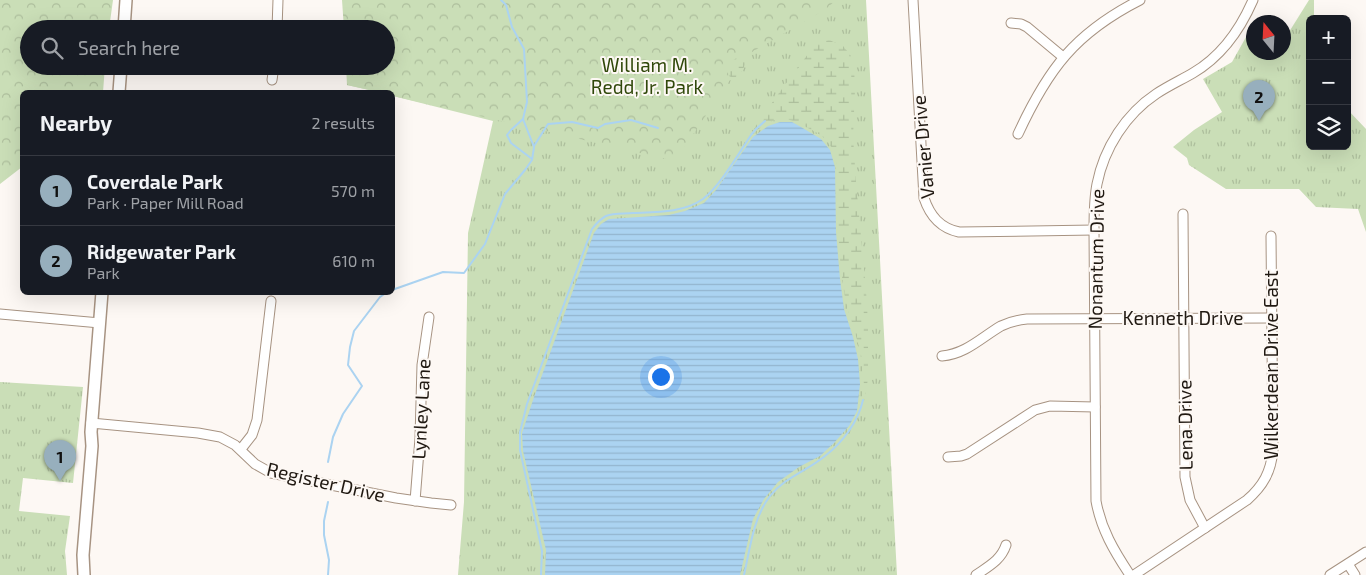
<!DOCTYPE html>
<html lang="en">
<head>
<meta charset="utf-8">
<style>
  body { margin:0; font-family:"Exo 2",sans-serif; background:#242831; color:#f1f3f6 }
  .controls { position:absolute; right:15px; top:15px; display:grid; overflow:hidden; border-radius:8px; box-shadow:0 5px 20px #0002 }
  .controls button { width:45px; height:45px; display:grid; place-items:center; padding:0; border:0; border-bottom:1px solid #363941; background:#171b24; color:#f1f3f6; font:25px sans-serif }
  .compass { position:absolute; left:1246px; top:15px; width:45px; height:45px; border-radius:50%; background:#171b24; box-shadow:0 5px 20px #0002; rotate:342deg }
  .you { position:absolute; left:660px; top:376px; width:18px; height:18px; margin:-12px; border:4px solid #fff; border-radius:50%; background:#1a73e8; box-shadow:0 0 0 8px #1a73e833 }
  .badge { display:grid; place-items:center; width:32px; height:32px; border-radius:50%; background:#97afbd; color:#111; font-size:16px; font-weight:700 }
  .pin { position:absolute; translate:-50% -41px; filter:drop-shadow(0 1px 2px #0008) }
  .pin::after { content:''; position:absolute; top:26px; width:18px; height:15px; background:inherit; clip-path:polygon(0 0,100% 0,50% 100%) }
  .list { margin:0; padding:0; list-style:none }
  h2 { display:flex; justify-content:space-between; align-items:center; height:65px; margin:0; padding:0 20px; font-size:21px }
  h2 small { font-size:16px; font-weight:400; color:#9ea1a6 }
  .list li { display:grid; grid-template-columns:32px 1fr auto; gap:15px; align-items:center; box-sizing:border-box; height:70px; padding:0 20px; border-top:1px solid #363941 }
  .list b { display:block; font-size:19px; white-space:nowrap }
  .list p { margin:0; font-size:16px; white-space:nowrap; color:#9ea1a6 }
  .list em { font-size:16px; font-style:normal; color:#9ea1a6 }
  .icon { flex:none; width:28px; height:28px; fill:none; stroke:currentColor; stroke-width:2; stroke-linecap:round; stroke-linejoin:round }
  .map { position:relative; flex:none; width:1366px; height:575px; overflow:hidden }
  .search { position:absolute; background:#171b24; box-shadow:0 5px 20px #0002; left:20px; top:20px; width:375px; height:55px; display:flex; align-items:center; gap:12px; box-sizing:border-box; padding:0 18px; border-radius:28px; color:#9ea1a6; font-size:19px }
  .panel { position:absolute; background:#171b24; box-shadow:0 5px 20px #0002; left:20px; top:90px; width:375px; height:205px; border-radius:8px }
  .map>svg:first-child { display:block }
</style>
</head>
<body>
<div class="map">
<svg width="1366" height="575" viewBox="0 0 1366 575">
  <defs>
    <pattern id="grass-tufts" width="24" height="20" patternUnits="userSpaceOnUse" patternTransform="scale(1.25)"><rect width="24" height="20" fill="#cadeb7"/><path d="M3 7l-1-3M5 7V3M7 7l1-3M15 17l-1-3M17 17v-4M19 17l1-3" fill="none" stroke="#adbe9c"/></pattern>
    <pattern id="forest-crowns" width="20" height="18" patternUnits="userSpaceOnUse" patternTransform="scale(1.25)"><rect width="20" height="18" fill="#cadeb7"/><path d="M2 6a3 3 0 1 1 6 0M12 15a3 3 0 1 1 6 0" fill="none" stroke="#adbe9c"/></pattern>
    <pattern id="wetland-marsh" width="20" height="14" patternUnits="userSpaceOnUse" patternTransform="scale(1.25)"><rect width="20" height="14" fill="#cadeb7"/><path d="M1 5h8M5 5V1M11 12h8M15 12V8" fill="none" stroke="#adbe9c"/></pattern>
    <pattern id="water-rules" width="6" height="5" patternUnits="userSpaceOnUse" patternTransform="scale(1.25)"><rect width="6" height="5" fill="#abd3f1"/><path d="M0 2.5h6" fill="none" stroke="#93b5ce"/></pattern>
  </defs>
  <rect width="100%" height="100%" fill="#fdf8f4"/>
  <g fill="url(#grass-tufts)">
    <path d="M353 0H866L897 575H458L464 502 468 233 493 121 393 96 392 92H378L347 85 349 66H386V29Z"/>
    <path d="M1309 0H1314V19H1310V146H1347V109L1366 129V232L1358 209 1316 207 1299 189H1226L1189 165 1187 158 1173 147 1194 130 1222 112 1203 79 1232 62 1250 30 1253 33 1254 52H1284V40Z"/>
    <path d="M0 382 83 387 73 483 23 478 19 511 70 516 65 551 67 575H0Z"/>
  </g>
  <g fill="url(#forest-crowns)">
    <path d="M0 0H113L109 29H29V66H105L103 92H22V167L0 184Z"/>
    <path d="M342 0H836L826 9 747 55 675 161 393 96 392 92H379L347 85 346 66H386V29H344Z"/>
  </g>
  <g fill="url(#wetland-marsh)">
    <path d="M829 40 843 46 848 52 854 67 855 89 853 137 856 182 866 291 868 323V379L864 401 862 400C865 379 862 356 856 336 851 318 845 304 843 284 840 263 838 241 838 220 837 197 842 169 832 148 826 136 814 131 802 125 780 113 770 120 751 135L755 127 779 93 811 50 817 43Z"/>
    <path d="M741 55 747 60C744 67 741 76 733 78L729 76 727 71 729 63Z"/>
  </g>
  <path fill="url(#water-rules)" d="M780 122H792L801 127 821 139 830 150 835 167 836 232 840 279 844 309 853 337 858 359 860 384 857 411 849 426 834 443 820 456 799 467 778 482 764 499 753 519 740 575H545L546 550 523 451 522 433 534 397 594 233 601 224 609 219 669 215 685 211 704 203 716 190 753 137 768 126Z"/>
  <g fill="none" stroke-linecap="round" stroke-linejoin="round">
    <g stroke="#abd3f1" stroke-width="2">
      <path d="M523 119 511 130 507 135 511 143 532 159"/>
      <path d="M534 146 548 124 572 122 598 128 605 124 631 120 658 128"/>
      <path d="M392 290 443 272 464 273 485 244 505 194 525 170 532 160 534 147 523 119 527 102 524 49 512 27 506 5 501 0"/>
      <path d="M328 462 333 437 343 414 362 386 348 365 350 347 354 331 380 297 387 292"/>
      <path d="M328 502 324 521V535L329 560 328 575"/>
      <path d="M541 575 542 551 520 450V432L527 404 592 229C596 224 600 219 606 216 614 213 624 214 633 213 656 212 683 213 703 199 720 186 739 153 751 135L756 129 765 121"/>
      <path d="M744 575C750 549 753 518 770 496 785 477 807 471 825 456 843 442 858 422 863 400"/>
    </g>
    <g stroke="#a79382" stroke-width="11">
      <g id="minor">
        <path d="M913 0 924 198C930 216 940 228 959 232L1094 230"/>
        <path d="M1011 23 1021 24 1027 27 1063 57"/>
        <path d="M277 29 278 0"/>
        <path d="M272 80 274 66"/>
        <path d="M1018 134C1048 69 1075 33 1140 0"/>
        <path d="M1183 214 1185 477 1190 500 1205 528"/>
        <path d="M0 314 100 323"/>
        <path d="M942 356C966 354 982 337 1001 326 1009 322 1018 320 1027 319L1271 318"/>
        <path d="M91 423 198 433 220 437 235 445 255 464 271 473 396 498 431 503 451 505"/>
        <path d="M241 449 252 435 257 420 271 301"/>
        <path d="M948 457 961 456 967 454 1035 410 1050 406 1095 407"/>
        <path d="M415 501 420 438 422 365 429 317"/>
        <path d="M1348 564 1355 575"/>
        <path d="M976 575C989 566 1001 560 1006 545"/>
        <path d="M1130 575C1114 551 1101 529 1096 501L1094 230C1094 215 1094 199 1097 184 1104 148 1126 114 1156 94 1168 86 1181 80 1193 73 1222 56 1240 30 1253 0"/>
        <path d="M1134 575 1247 500C1263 486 1271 472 1273 450L1271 236"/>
        <path d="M1330 575 1366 552"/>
      </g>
    </g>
    <g stroke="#a79382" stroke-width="14">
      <g id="major">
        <path d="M124 29 126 0"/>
        <path d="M119 92 121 66"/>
        <path d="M84 575 83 555 92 446 91 432 102 292"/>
      </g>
    </g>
    <use href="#minor" stroke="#fff" stroke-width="9"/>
    <use href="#major" stroke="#fff" stroke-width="11"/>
  </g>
  <g text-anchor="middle" stroke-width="4" stroke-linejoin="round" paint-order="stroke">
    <g font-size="19" fill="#30480a" stroke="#fdf8f4">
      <text x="647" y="72">William M.<tspan x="647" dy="22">Redd, Jr. Park</tspan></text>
    </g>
    <g font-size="19" fill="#201912" stroke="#fdf8f4">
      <text transform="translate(923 147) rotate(-95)" y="7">Vanier Drive</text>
      <text transform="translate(1096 259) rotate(-89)" y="7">Nonantum Drive</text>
      <text x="1183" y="325">Kenneth Drive</text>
      <text transform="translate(1271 365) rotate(-90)" y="7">Wilkerdean Drive East</text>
      <text transform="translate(421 409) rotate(-87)" y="7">Lynley Lane</text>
      <text transform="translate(1185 425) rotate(-91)" y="7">Lena Drive</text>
      <text transform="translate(326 482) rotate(13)" y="7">Register Drive</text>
    </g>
  </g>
</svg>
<div class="controls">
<button>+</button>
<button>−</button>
<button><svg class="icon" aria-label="layers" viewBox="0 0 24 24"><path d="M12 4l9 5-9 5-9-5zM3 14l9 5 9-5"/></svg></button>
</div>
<svg class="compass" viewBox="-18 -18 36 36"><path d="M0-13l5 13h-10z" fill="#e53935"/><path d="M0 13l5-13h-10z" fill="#9ea1a6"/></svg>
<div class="you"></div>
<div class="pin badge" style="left:60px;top:481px">1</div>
<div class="pin badge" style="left:1259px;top:121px">2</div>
<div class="search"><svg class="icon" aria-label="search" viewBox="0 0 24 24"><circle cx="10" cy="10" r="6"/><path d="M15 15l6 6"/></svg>Search here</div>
<section class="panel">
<h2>Nearby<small>2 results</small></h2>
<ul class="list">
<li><span class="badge">1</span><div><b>Coverdale Park</b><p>Park · Paper Mill Road</p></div><em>570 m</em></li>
<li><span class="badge">2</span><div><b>Ridgewater Park</b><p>Park</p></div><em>610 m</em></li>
</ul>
</section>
</div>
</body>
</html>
